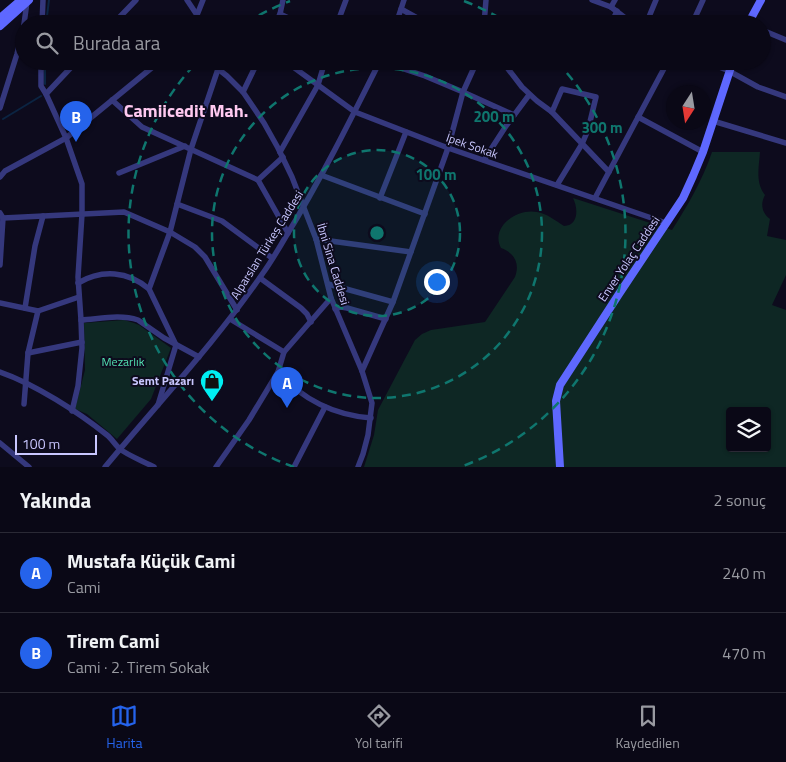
<!DOCTYPE html>
<html lang="tr">
<head>
<meta charset="utf-8">
<style>
  body { margin:0; font-family:"Titillium Web",sans-serif; background:#13111f; color:#f1f3f6 }
  .controls { position:absolute; right:15px; bottom:15px; display:grid; overflow:hidden; border-radius:5px; box-shadow:0 1px 4px #0004 }
  .controls button { width:45px; height:45px; display:grid; place-items:center; padding:0; border:0; border-bottom:1px solid #2a2935; background:#0a0816; color:#f1f3f6; font:25px sans-serif }
  .compass { position:absolute; left:666px; top:85px; width:45px; height:45px; border-radius:50%; background:#0a0816; box-shadow:0 1px 4px #0004; rotate:192deg }
  .scale { position:absolute; left:15px; bottom:12px; width:82px; box-sizing:border-box; padding-left:5px; border:2px solid #c9c7ff; border-top:0; font-size:14px; line-height:18px; white-space:nowrap; color:#c9c7ff; -webkit-text-stroke:4px #0d0b1d; paint-order:stroke }
  .you { position:absolute; left:436px; top:281px; width:18px; height:18px; margin:-12px; border:4px solid #fff; border-radius:50%; background:#1a73e8; box-shadow:0 0 0 8px #1a73e833 }
  .badge { display:grid; place-items:center; width:32px; height:32px; border-radius:50%; background:#2563eb; color:#fff; font-size:16px; font-weight:700 }
  .pin { position:absolute; translate:-50% -41px; filter:drop-shadow(0 1px 2px #0008) }
  .pin::after { content:''; position:absolute; top:26px; width:18px; height:15px; background:inherit; clip-path:polygon(0 0,100% 0,50% 100%) }
  .list { margin:0; padding:0; list-style:none }
  h2 { display:flex; justify-content:space-between; align-items:center; height:65px; margin:0; padding:0 20px; font-size:21px }
  h2 small { font-size:16px; font-weight:400; color:#999aa1 }
  .list li { display:grid; grid-template-columns:32px 1fr auto; gap:15px; align-items:center; box-sizing:border-box; height:80px; padding:0 20px; border-top:1px solid #2a2935 }
  .list b { display:block; font-size:19px; white-space:nowrap }
  .list p { margin:0; font-size:16px; white-space:nowrap; color:#999aa1 }
  .list em { font-size:16px; font-style:normal; color:#999aa1 }
  .icon { flex:none; width:28px; height:28px; fill:none; stroke:currentColor; stroke-width:2; stroke-linecap:round; stroke-linejoin:round }
  .map { position:relative; flex:none; width:786px; height:467px; overflow:hidden }
  .search { position:absolute; background:#0a0816; box-shadow:0 1px 4px #0004; left:15px; right:15px; top:15px; height:55px; display:flex; align-items:center; gap:12px; box-sizing:border-box; padding:0 18px; border-radius:28px; color:#999aa1; font-size:19px }
  .sheet { height:225px; background:#0a0816 }
  nav { display:flex; justify-content:space-around; align-items:center; box-sizing:border-box; height:70px; border-top:1px solid #2a2935; background:#0a0816; font-size:14px; color:#999aa1 }
  nav a { display:grid; justify-items:center; gap:2px }
  nav .on { color:#2563eb }
  .map>svg:first-child { display:block }
</style>
</head>
<body>
<div class="map">
<svg width="786" height="467" viewBox="0 0 786 467">
  <rect width="100%" height="100%" fill="#0d0b1d"/>
  <g fill="#0e2724" fill-rule="evenodd">
    <path d="M712 152H760C759 167 755 182 765 195 760 204 762 213 770 219L767 236 786 240V275L772 305 786 310V467H364L374 435 378 410 415 340 422 334 431 330 485 322 515 277C520 264 515 253 501 248 490 227 517 208 537 212 546 213 556 221 564 226 579 225 578 208 573 198L672 230C688 205 702 181 712 152ZM730 411H767V448H730Z"/>
    <path d="M124 320 134 323 139 325 171 348 151 399 117 439 87 414 75 409 85 370 84 323Z"/>
  </g>
  <g fill="none" stroke-linecap="round" stroke-linejoin="round">
    <g stroke="#0b2442" stroke-width="2">
      <path d="M46 24 49 0"/>
      <path d="M45 84V61"/>
      <path d="M3 119 41 96"/>
    </g>
    <g stroke="#35387d" stroke-width="5.5">
      <path d="M187 0 197 15"/>
      <path d="M592 0 611 7 633 24"/>
      <path d="M611 7 615 0"/>
      <path d="M401 9 428 24"/>
      <path d="M280 14 301 24"/>
      <path d="M24 24 27 2"/>
      <path d="M42 24 43 0"/>
      <path d="M113 24 136 0"/>
      <path d="M196 24 197 15 203 0"/>
      <path d="M275 24 280 14 283 0"/>
      <path d="M337 24 346 0"/>
      <path d="M396 24 404 0"/>
      <path d="M484 24 486 0"/>
      <path d="M611 24 617 11"/>
      <path d="M646 24 656 0"/>
      <path d="M692 24 703 0"/>
      <path d="M762 30 786 40"/>
      <path d="M41 61V86L46 94 66 138 82 184V214L78 277 81 320 82 348 78 386 72 411"/>
      <path d="M208 61 227 76 243 92 264 123 278 148 292 177 316 239 331 298 362 371 372 403 368 435 363 454 358 467"/>
      <path d="M285 61 355 112 448 148 666 223"/>
      <path d="M380 61 425 76 463 92 514 115"/>
      <path d="M502 61 522 87 537 101 552 112 609 172"/>
      <path d="M705 61 729 71 758 87 786 97"/>
      <path d="M243 92 258 61"/>
      <path d="M46 94 77 61"/>
      <path d="M112 100 142 127 258 180 288 233"/>
      <path d="M0 108 17 54 24 25"/>
      <path d="M552 112 562 89 596 97 588 130 582 144 557 185"/>
      <path d="M638 117 703 152"/>
      <path d="M713 121 786 143"/>
      <path d="M280 152 318 85 325 61"/>
      <path d="M484 160 506 126 529 95"/>
      <path d="M119 173 185 146"/>
      <path d="M321 175 425 214"/>
      <path d="M0 177 5 171 66 138 160 61"/>
      <path d="M258 180 283 157"/>
      <path d="M380 198 406 132"/>
      <path d="M595 198 668 61"/>
      <path d="M177 204 222 221 272 258"/>
      <path d="M0 213 3 218 0 265"/>
      <path d="M3 218 124 212 170 232 195 247 205 257 237 310"/>
      <path d="M316 239 411 252"/>
      <path d="M260 278 301 308 307 314 311 322"/>
      <path d="M78 283C102 269 128 271 149 289"/>
      <path d="M328 284 393 302"/>
      <path d="M0 303 38 311 79 297"/>
      <path d="M25 308 35 246 43 216"/>
      <path d="M335 309 341 307 347 308 386 319"/>
      <path d="M230 319 284 352"/>
      <path d="M81 320C99 319 120 314 138 320L164 338 199 357"/>
      <path d="M28 353 82 342"/>
      <path d="M362 371 393 302 448 148 463 92 477 61"/>
      <path d="M0 372C35 384 78 412 107 435 112 439 115 445 120 449 127 455 145 462 154 467"/>
      <path d="M278 372C303 400 334 415 371 418"/>
      <path d="M24 404 28 353 38 311"/>
      <path d="M158 405 176 345 149 289 170 232 191 149 218 69"/>
      <path d="M0 443 29 467"/>
      <path d="M105 467C158 403 216 342 263 273 271 262 278 250 285 238 320 181 350 121 380 61"/>
      <path d="M216 467 249 420 278 372 284 352 331 298"/>
      <path d="M294 467 325 407"/>
    </g>
    <g stroke="#5e68ff" stroke-width="8">
      <path d="M0 18 21 0"/>
      <path d="M748 24 761 0"/>
      <path d="M0 26 29 0"/>
      <path d="M560 467 556 401 560 385 619 294 683 198 693 176 703 152 733 61"/>
    </g>
  </g>
  <circle cx="377" cy="233" r="83" fill="#0f766e" fill-opacity=".12"/>
  <g fill="none" stroke="#0f766e" stroke-width="2.5" stroke-dasharray="9 6">
    <circle cx="377" cy="233" r="83"/>
    <circle cx="377" cy="233" r="165"/>
    <path d="M294 467A248 248 0 0 1 197 62M246 23A248 248 0 0 1 290 1M464 1A248 248 0 0 1 508 23M557 62A248 248 0 0 1 460 467"/>
  </g>
  <defs>
    <g id="shop-pin" transform="scale(1.25)"><path d="M0 17L-7.5 6A9.5 9.5 0 1 1 7.5 6Z" fill="#00eef2" stroke="#0d0b1d"/><path d="M-5-2.5h2.3a2.7 3.5 0 0 1 5.4 0H5L5.5 6h-11ZM-1.5-2.5h3a1.5 2.3 0 0 0-3 0Z" fill="#111"/></g>
  </defs>
  <g fill-rule="evenodd">
    <use href="#shop-pin" x="212" y="381"/>
  </g>
  <g text-anchor="middle" stroke-width="4" stroke-linejoin="round" paint-order="stroke">
    <g font-size="12" fill="#c9c7ff" stroke="#0d0b1d">
      <text transform="translate(472 146) rotate(19)" y="4">İpek Sokak</text>
      <text transform="translate(267 245) rotate(-58)" y="4">Alparslan Türkeş Caddesi</text>
      <text transform="translate(629 259) rotate(-56)" y="4">Enver Yolaç Caddesi</text>
      <text transform="translate(333 264) rotate(73)" y="4">İbni Sina Caddesi</text>
    </g>
    <g font-size="12" fill="#52e0b1" stroke="#0d0b1d">
      <text x="123" y="366">Mezarlık</text>
    </g>
    <g font-size="12" font-weight="bold" fill="#c9c7ff" stroke="#0d0b1d" text-anchor="end">
      <text x="194" y="385">Semt Pazarı</text>
    </g>
    <g font-size="18" font-weight="bold" fill="#ffc9f0" stroke="#0d0b1d">
      <text x="186" y="117">Camiicedit Mah.</text>
    </g>
  </g>
  <circle cx="377" cy="233" r="8" fill="#0f766e" stroke="#0d0b1d" stroke-width="2.5"/>
  <g font-size="15" text-anchor="middle" font-weight="bold" fill="#0f766e" stroke="#0d0b1d" stroke-width="4" stroke-linejoin="round" paint-order="stroke">
    <text x="494" y="122">200 m</text>
    <text x="602" y="133">300 m</text>
    <text x="436" y="180">100 m</text>
  </g>
</svg>
<div class="controls">
<button><svg class="icon" aria-label="layers" viewBox="0 0 24 24"><path d="M12 4l9 5-9 5-9-5zM3 14l9 5 9-5"/></svg></button>
</div>
<svg class="compass" viewBox="-18 -18 36 36"><path d="M0-13l5 13h-10z" fill="#e53935"/><path d="M0 13l5-13h-10z" fill="#999aa1"/></svg>
<div class="scale">100 m</div>
<div class="you"></div>
<div class="pin badge" style="left:287px;top:408px">A</div>
<div class="pin badge" style="left:76px;top:142px">B</div>
<div class="search"><svg class="icon" aria-label="search" viewBox="0 0 24 24"><circle cx="10" cy="10" r="6"/><path d="M15 15l6 6"/></svg>Burada ara</div>
</div>
<section class="sheet">
<h2>Yakında<small>2 sonuç</small></h2>
<ul class="list">
<li><span class="badge">A</span><div><b>Mustafa Küçük Cami</b><p>Cami</p></div><em>240 m</em></li>
<li><span class="badge">B</span><div><b>Tirem Cami</b><p>Cami · 2. Tirem Sokak</p></div><em>470 m</em></li>
</ul>
</section>
<nav>
<a class="on"><svg class="icon" aria-label="map" viewBox="0 0 24 24"><path d="M3 6l6-2 6 2 6-2v14l-6 2-6-2-6 2zM9 4v14M15 6v14"/></svg>Harita</a>
<a><svg class="icon" aria-label="directions" viewBox="0 0 24 24"><path d="M12 3l9 9-9 9-9-9zM9 14v-3h6M13 9l2 2-2 2"/></svg>Yol tarifi</a>
<a><svg class="icon" aria-label="saved" viewBox="0 0 24 24"><path d="M7 4h10v16l-5-4-5 4z"/></svg>Kaydedilen</a>
</nav>
</body>
</html>
